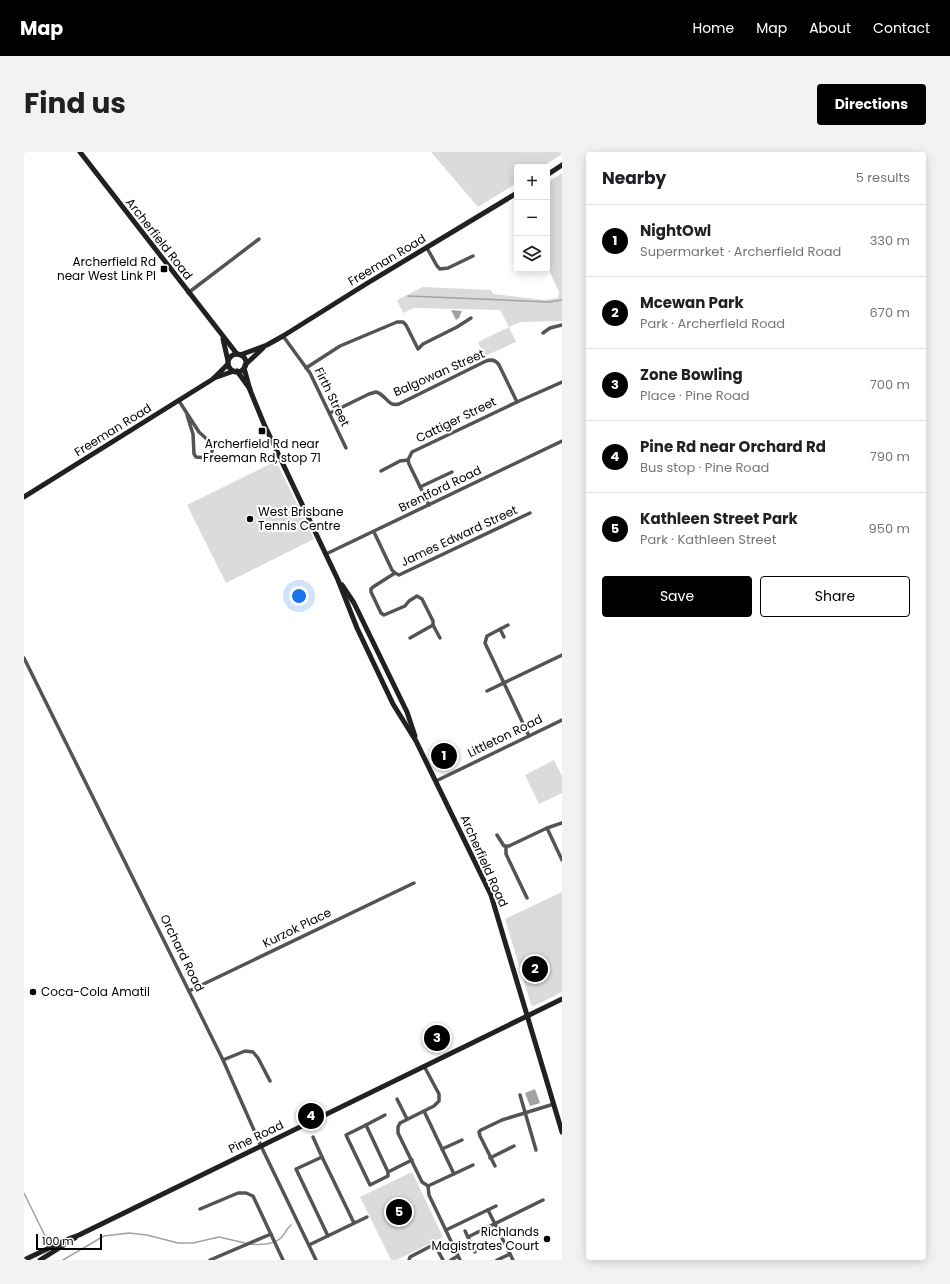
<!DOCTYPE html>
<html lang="en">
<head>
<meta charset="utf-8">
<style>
  body { margin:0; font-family:Poppins,sans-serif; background:#f2f2f2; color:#202124 }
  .controls { position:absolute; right:12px; top:12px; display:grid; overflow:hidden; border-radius:4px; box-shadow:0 2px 10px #0003 }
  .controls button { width:36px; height:36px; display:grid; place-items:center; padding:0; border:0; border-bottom:1px solid #e0e0e0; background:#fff; color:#202124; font:20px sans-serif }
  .scale { position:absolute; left:12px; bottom:10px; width:66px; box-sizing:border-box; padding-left:4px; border:2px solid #000; border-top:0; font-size:11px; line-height:14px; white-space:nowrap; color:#000; -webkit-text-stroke:3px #fff; paint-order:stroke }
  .you { position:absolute; left:275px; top:444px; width:14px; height:14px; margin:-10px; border:3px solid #fff; border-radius:50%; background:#1a73e8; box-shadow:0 0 0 6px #1a73e833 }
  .badge { display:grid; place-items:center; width:26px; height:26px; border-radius:50%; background:#000; color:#fff; font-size:13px; font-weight:700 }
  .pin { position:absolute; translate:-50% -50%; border:2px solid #fff; box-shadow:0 1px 4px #0006 }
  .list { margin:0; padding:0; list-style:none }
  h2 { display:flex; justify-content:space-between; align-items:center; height:52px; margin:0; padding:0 16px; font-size:17px }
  h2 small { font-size:13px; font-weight:400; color:#757577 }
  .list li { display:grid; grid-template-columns:26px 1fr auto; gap:12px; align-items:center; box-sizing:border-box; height:72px; padding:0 16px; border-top:1px solid #e0e0e0 }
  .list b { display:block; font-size:15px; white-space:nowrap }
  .list p { margin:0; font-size:13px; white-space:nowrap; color:#757577 }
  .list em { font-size:13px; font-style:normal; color:#757577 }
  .actions { display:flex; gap:8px; padding:12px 16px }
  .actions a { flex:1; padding:9px 0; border:1px solid #000; border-radius:4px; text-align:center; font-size:14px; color:#000 }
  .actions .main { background:#000; color:#fff }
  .icon { flex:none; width:22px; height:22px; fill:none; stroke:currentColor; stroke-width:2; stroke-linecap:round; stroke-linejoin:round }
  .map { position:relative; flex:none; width:538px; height:1108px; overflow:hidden; border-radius:4px }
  header { display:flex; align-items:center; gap:24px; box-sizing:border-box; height:56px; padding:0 20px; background:#000; color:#fff }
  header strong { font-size:19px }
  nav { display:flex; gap:22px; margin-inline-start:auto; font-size:14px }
  .intro { display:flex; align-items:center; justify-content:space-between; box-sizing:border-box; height:96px; padding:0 24px }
  h1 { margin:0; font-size:28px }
  .button { padding:10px 18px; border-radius:4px; background:#000; color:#fff; font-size:14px; font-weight:700 }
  main { display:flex; gap:24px; padding:0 24px }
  aside { flex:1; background:#fff; border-radius:4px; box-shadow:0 2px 10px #0003 }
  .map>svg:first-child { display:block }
</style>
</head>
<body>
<header>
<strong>Map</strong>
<nav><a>Home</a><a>Map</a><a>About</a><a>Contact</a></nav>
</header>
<div class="intro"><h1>Find us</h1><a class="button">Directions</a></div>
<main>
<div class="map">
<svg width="538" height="1108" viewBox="0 0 538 1108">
  <rect width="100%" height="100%" fill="#fff"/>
  <g fill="#dbdbdb">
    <path d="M407 0H538V2L518 15H493V31L454 55Z"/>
    <path d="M538 21V169L496 170 485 175 492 190 461 204 454 190 485 175 476 158 390 156 379 161 373 148 399 135 467 138 469 142 521 148 534 146 535 140 523 114V31Z"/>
    <path d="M252 309 290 387 202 431 163 353Z"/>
    <path d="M530 608 538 624V641L515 652 501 623Z"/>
    <path d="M538 740V840L510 854 507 853 481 767Z"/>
    <path d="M388 1020 419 1085 373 1108H367L336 1045Z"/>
  </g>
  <g fill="#a2a2a2">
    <path d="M427 158 438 159 435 166 432 168Z"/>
    <path d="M511 937 516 951 506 954 501 941Z"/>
  </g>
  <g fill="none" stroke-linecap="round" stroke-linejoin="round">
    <g stroke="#a2a2a2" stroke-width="1.5">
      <path d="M384 144 525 150 538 148"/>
      <path d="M0 1041 24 1090"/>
      <path d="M225 1092C235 1093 249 1093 257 1086 261 1082 262 1077 267 1073"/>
      <path d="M39 1108 80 1084 105 1081 123 1083 154 1091H169L195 1085 221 1091"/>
    </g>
    <g stroke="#545454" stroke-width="3.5">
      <path d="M403 96 413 114 416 117 424 116 449 104"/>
      <path d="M164 141 235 87"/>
      <path d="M519 181 526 176 538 173"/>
      <path d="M259 184 286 221 322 296"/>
      <path d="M282 216 316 194 373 170H379L382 173 394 197 399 192 433 175 447 166"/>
      <path d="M155 249 175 280 186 290 189 295 187 303 183 306 172 305 170 302 169 282 163 263"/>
      <path d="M306 261 345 242 352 240C363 243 363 255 375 252L462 209C468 207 472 208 475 213L493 250"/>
      <path d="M357 319 376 309 384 308"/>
      <path d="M396 335 428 320"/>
      <path d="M405 353 385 312 384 308 388 300 493 250 538 230"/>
      <path d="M350 380 368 418 371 421 375 423 506 361"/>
      <path d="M302 402 538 289"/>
      <path d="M371 421 349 435 347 437V440L357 461 360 463 381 454 385 449 393 444 398 447 409 469V473L386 486"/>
      <path d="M409 473 416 486"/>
      <path d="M484 473 463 484 461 491 505 584"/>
      <path d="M476 477 480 485"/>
      <path d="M0 506 199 908 237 994 292 1108"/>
      <path d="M463 539 538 503"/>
      <path d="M412 629 538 568"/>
      <path d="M523 676 538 708"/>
      <path d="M473 683 480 694H485L523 676 538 671"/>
      <path d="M482 695V702L503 746"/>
      <path d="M165 839 390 731"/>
      <path d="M199 908 221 899 229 900 234 906 246 929"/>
      <path d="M400 914 415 942V949L410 954 376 971 374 975V981L398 1030 404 1034 405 1043 436 1108"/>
      <path d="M496 943 512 998"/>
      <path d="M373 947 383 967"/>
      <path d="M400 959 430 1022"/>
      <path d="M342 973 361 963"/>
      <path d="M289 985 298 1005"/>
      <path d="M418 997 438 988"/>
      <path d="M466 1006 490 994"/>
      <path d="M471 1014 456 984 455 980 457 978 478 968 530 952"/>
      <path d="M364 1020V1024L346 1033 322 983 342 973 364 1020 388 1008"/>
      <path d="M404 1034 449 1013"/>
      <path d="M176 1057 214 1041H222L229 1044 259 1108"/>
      <path d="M464 1058 489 1108"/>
      <path d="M422 1078 472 1054"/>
      <path d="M441 1079 451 1100"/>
      <path d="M304 1084 272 1017 298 1005 330 1071"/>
      <path d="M444 1085 519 1048"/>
      <path d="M285 1093 343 1065"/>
      <path d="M186 1108 247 1082"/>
      <path d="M385 1108 386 1105 409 1093 412 1095 419 1108"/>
      <path d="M427 1108 434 1104"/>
      <path d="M473 1108 486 1102"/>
    </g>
    <g stroke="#212121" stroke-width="5">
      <path d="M56 0 213 202"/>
      <path d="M523 23 538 13"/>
      <path d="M199 187 204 209"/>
      <circle cx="213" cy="211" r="9"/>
      <path d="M216 203 243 193 259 184 342 132 493 41"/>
      <path d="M221 213 239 196"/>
      <path d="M220 216 226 238 240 272 314 428 333 476 369 552 392 589 467 743 538 980"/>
      <path d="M213 219 226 237"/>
      <path d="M190 226 210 219"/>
      <path d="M0 345 189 227 204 212"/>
      <path d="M318 433 330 451 383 560 391 584"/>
      <path d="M0 1108 44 1087 55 1083 538 847"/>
      <path d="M16 1108 51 1086"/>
    </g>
  </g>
  <g fill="#000" stroke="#fff" stroke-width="1.5">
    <rect x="136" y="113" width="8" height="8" rx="2"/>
    <rect x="234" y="275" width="8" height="8" rx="2"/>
    <circle cx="226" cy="367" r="4"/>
    <circle cx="9" cy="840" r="4"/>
    <circle cx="523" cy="1087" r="4"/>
  </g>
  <g text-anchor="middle" stroke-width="4" stroke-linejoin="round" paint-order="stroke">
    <g font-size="12" fill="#000" stroke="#fff">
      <text transform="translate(135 87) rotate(52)" y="4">Archerfield Road</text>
      <text transform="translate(363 108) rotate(-31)" y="4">Freeman Road</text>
      <text transform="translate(415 221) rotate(-24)" y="4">Balgowan Street</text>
      <text transform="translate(308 245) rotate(64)" y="4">Firth Street</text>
      <text transform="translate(432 268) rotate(-26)" y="4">Cattiger Street</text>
      <text transform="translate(89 278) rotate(-32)" y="4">Freeman Road</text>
      <text transform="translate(416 337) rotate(-26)" y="4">Brentford Road</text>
      <text transform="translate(435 384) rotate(-25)" y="4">James Edward Street</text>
      <text transform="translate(481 584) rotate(-26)" y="4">Littleton Road</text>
      <text transform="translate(460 709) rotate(66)" y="4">Archerfield Road</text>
      <text transform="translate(273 776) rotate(-26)" y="4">Kurzok Place</text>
      <text transform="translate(158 801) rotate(64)" y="4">Orchard Road</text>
      <text transform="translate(232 985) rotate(-26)" y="4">Pine Road</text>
    </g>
    <g font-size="12" fill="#000" stroke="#fff" text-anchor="end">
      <text x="132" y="114">Archerfield Rd<tspan x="132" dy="14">near West Link Pl</tspan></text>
      <text x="238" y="296" text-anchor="middle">Archerfield Rd near<tspan x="238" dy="14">Freeman Rd, stop 71</tspan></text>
      <text x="234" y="364" text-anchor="start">West Brisbane<tspan x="234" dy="14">Tennis Centre</tspan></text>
      <text x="17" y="844" text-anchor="start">Coca-Cola Amatil</text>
      <text x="515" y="1084">Richlands<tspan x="515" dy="14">Magistrates Court</tspan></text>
    </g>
  </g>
</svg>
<div class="controls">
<button>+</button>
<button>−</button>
<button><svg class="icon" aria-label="layers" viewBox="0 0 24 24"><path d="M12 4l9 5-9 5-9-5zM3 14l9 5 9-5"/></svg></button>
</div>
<div class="scale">100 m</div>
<div class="you"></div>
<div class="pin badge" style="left:420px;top:604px">1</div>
<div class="pin badge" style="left:511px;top:817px">2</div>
<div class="pin badge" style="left:413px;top:886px">3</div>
<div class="pin badge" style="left:287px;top:964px">4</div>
<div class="pin badge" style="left:375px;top:1060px">5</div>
</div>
<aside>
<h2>Nearby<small>5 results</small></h2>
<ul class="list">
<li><span class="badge">1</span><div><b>NightOwl</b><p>Supermarket · Archerfield Road</p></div><em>330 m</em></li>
<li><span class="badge">2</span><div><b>Mcewan Park</b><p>Park · Archerfield Road</p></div><em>670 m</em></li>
<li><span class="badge">3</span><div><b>Zone Bowling</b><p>Place · Pine Road</p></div><em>700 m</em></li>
<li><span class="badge">4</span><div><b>Pine Rd near Orchard Rd</b><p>Bus stop · Pine Road</p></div><em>790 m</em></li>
<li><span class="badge">5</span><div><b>Kathleen Street Park</b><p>Park · Kathleen Street</p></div><em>950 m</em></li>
</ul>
<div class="actions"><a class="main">Save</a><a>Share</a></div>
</aside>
</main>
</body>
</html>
